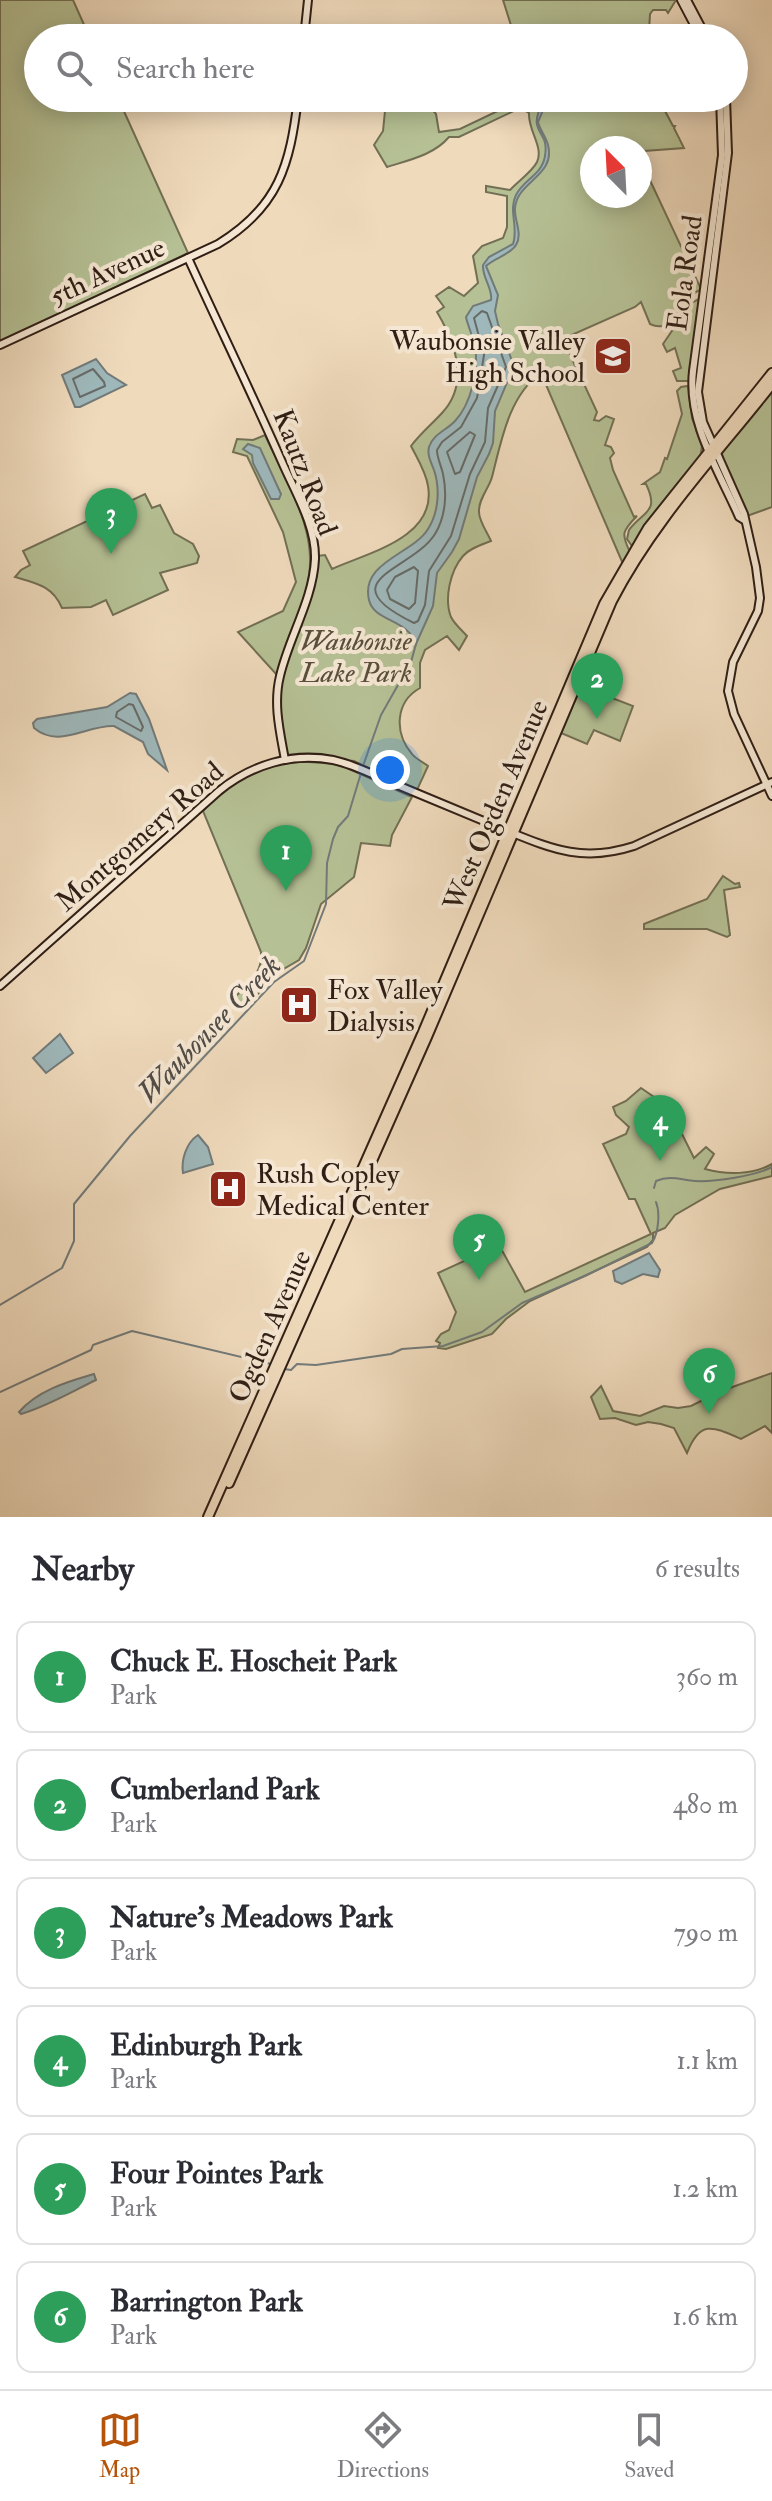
<!DOCTYPE html>
<html lang="en">
<head>
<meta charset="utf-8">
<style>
  body { margin:0; font-family:"IM FELL Double Pica",serif; background:#f7f7f7; color:#2b2b33 }
  .compass { position:absolute; left:580px; top:136px; width:72px; height:72px; border-radius:50%; background:#fff; box-shadow:0 4px 20px #0003; rotate:336deg }
  .you { position:absolute; left:390px; top:770px; width:28px; height:28px; margin:-20px; border:6px solid #fff; border-radius:50%; background:#1a73e8; box-shadow:0 0 0 12px #1a73e833 }
  .badge { display:grid; place-items:center; width:52px; height:52px; border-radius:50%; background:#b45309; color:#fff; font-size:26px; font-weight:700 }
  .pin { position:absolute; translate:-50% -66px; filter:drop-shadow(0 2px 4px #0008) }
  .pin::after { content:''; position:absolute; top:42px; width:28px; height:24px; background:inherit; clip-path:polygon(0 0,100% 0,50% 100%) }
  .list { margin:0; padding:0; list-style:none }
  h2 { display:flex; justify-content:space-between; align-items:center; height:104px; margin:0; padding:0 32px; font-size:34px }
  h2 small { font-size:26px; font-weight:400; color:#7c7c81 }
  .list li { display:grid; grid-template-columns:52px 1fr auto; gap:24px; align-items:center; box-sizing:border-box; height:112px; margin:0 16px 16px; padding:0 16px; border:2px solid #e1e1e2; border-radius:16px }
  .list b { display:block; font-size:30px; white-space:nowrap }
  .list p { margin:0; font-size:26px; white-space:nowrap; color:#7c7c81 }
  .list em { font-size:26px; font-style:normal; color:#7c7c81 }
  .icon { flex:none; width:44px; height:44px; fill:none; stroke:currentColor; stroke-width:2; stroke-linecap:round; stroke-linejoin:round }
  .map { position:relative; flex:none; width:772px; height:1517px; overflow:hidden }
  .search { position:absolute; background:#fff; box-shadow:0 4px 20px #0003; left:24px; right:24px; top:24px; height:88px; display:flex; align-items:center; gap:20px; box-sizing:border-box; padding:0 28px; border-radius:44px; color:#7c7c81; font-size:30px }
  .sheet { height:872px; background:#fff }
  nav { display:flex; justify-content:space-around; align-items:center; box-sizing:border-box; height:112px; border-top:2px solid #e1e1e2; background:#fff; font-size:22px; color:#7c7c81 }
  nav a { display:grid; justify-items:center; gap:4px }
  nav .on { color:#b45309 }
  .map>svg:first-child { display:block }
</style>
</head>
<body>
<div class="map">
<svg width="772" height="1517" viewBox="0 0 772 1517">
  <rect width="100%" height="100%" fill="#efdabc"/>
  <filter id="stains"><feTurbulence type="fractalNoise" baseFrequency=".0025" numOctaves="4"/><feColorMatrix values="0 0 0 0 .2 0 0 0 0 .09 0 0 0 0 .02 0 0 0 .5 -.17"/></filter>
  <radialGradient id="worn" r=".72"><stop offset=".6" stop-color="#630" stop-opacity="0"/><stop offset="1" stop-color="#630" stop-opacity=".3"/></radialGradient>
  <g fill="#b5c094" stroke="#726f54" stroke-width="2">
    <path d="M0 0H73L90 38H38V98H118L188 253 0 342Z"/>
    <path d="M503 0H676L668 13 666 10H653L650 14 649 31 645 38H515Z"/>
    <path d="M395 98H423L436 114 439 132 460 129 525 98H659L662 105H665L664 109 673 126H675L674 128 684 148 644 151 640 156V148H592V196H640V159L701 289C695 293 689 296 685 301 676 314 669 333 650 324L641 302 635 307 567 337 565 342 576 368 579 367 583 382 597 412 594 420 599 421 606 416 614 419 605 445 611 447 614 453 610 458 613 470 634 517 637 516C622 531 621 534 630 552L623 564 541 373C509 395 501 442 492 477 489 488 478 500 479 512 479 521 487 532 491 541 481 545 470 548 463 556 450 571 444 599 451 617 455 625 462 630 467 636L459 650 447 636 425 650 420 663V688C395 702 394 733 412 754 416 759 423 762 428 766L417 790 354 761 287 755C263 701 301 611 317 556L325 555 332 569C367 553 437 538 428 486 426 472 417 458 411 446 421 433 432 424 442 413 470 383 456 344 437 312L444 307 436 296 449 287 464 296 478 283 473 256 482 246 503 238 507 227V196L486 192V186L510 190C518 181 532 172 537 162 544 147 528 131 529 113L520 108 459 137H449C434 155 409 160 387 167L374 145 383 131 386 101Z"/>
    <path d="M699 299 690 377 688 381H677L673 371 681 368 675 348 667 352 663 344 691 303Z"/>
    <path d="M688 386 692 418 702 446 700 459 632 546 627 539 629 530C643 511 660 513 646 484H643L660 472 665 458 667 459 682 414 677 391 681 387Z"/>
    <path d="M772 387V507L747 516 723 462 722 453Z"/>
    <path d="M265 435C286 481 321 534 307 587 299 617 286 645 277 675L238 632 283 611 296 582 283 532 247 456 233 452 237 439 253 440Z"/>
    <path d="M145 494 152 508 160 505 174 533 193 544 199 556 197 563 160 573 168 590 113 615 106 600 91 607 62 608C53 586 36 583 15 577L21 570 30 565 23 551Z"/>
    <path d="M581 686 633 706 620 741 594 730 587 744 561 733Z"/>
    <path d="M294 761 338 764 412 797 392 835 390 846 361 843 354 877 321 904 306 948 299 960 275 974 245 1009 235 1006 233 1000C246 983 263 976 261 952L203 811C224 782 259 768 294 761Z"/>
    <path d="M723 876 735 884 739 883 740 887 724 890 730 935 727 937 707 929H644V924L707 899Z"/>
    <path d="M641 1088 654 1097 652 1113 675 1120 694 1158 706 1147 714 1154 705 1169C727 1175 752 1175 772 1164V1176L720 1189 675 1215 665 1228 653 1233V1240L647 1247 530 1301 506 1319 492 1334 446 1349 438 1348 440 1343 436 1341 441 1334 449 1330 456 1312 438 1273 499 1245 525 1292 651 1234 635 1199H629L603 1144 626 1134 629 1127 616 1115 613 1107 626 1101Z"/>
    <path d="M772 1373V1433L765 1426 741 1439C712 1426 700 1420 687 1453L674 1428 661 1424 648 1422 636 1425 615 1418 600 1419 591 1397 601 1386 613 1411 640 1416 664 1406 678 1408 691 1406 721 1391Z"/>
  </g>
  <g fill="#9eb8bb" stroke="#727a79" stroke-width="2">
    <path d="M545 98H548L538 122C540 130 546 137 548 145 556 176 517 181 515 208 514 220 523 234 516 245 510 255 494 258 486 266L498 295 495 311 498 324 514 366 495 411 493 443 489 454 477 477 459 539 452 552 437 573 433 606 416 644C407 618 374 622 369 600 360 562 413 554 428 529 439 512 440 488 434 470 431 462 427 455 429 447 433 434 447 430 455 421 471 404 479 370 475 346 473 336 468 327 466 317L473 306 491 300C493 288 482 278 483 265L489 257 513 244C519 228 508 210 516 195 524 179 542 175 545 156 550 127 524 136 545 98Z"/>
    <path d="M96 359 107 373 126 385 80 407H75L62 375Z"/>
    <path d="M248 444 260 448 281 494 279 499H271L253 463 252 455 243 449Z"/>
    <path d="M130 693 136 694 149 719 167 770 148 754 143 742 114 726C86 725 59 749 34 728L33 723 37 719 107 707Z"/>
    <path d="M60 1034 73 1053 46 1073 33 1058Z"/>
    <path d="M198 1135 208 1147 213 1164 183 1173C181 1160 186 1143 198 1135Z"/>
    <path d="M649 1253 660 1270 658 1277 643 1274 622 1284 615 1281 613 1271Z"/>
    <path d="M94 1374 96 1380C71 1392 48 1406 21 1414L19 1412C38 1390 67 1382 94 1374Z"/>
  </g>
  <g fill="none" stroke-linecap="round" stroke-linejoin="round">
    <g stroke="#676b68" stroke-width="2">
      <path d="M482 311 487 313 506 367 488 408 485 442 470 474 451 536 429 571 425 605 418 621 414 623C326 580 412 571 435 534 446 516 447 493 443 474 441 465 437 458 437 450L442 442 461 427 477 398 484 355 474 318Z"/>
      <path d="M93 369 104 382 105 386 80 397 73 379Z"/>
      <path d="M470 432 475 435 460 472 455 474 447 452Z"/>
      <path d="M414 567 418 571 415 603 409 609 390 599 387 590 395 577Z"/>
      <path d="M129 704 133 705 143 727 141 731 116 717 117 712Z"/>
    </g>
    <g stroke="#727a79" stroke-width="2">
      <path d="M363 766 381 715 411 662 416 644"/>
      <path d="M654 1188 656 1181C670 1175 681 1180 695 1181 715 1182 755 1176 772 1167"/>
      <path d="M0 1305 62 1268 74 1241V1204L130 1136 274 982 304 961 326 904 327 863 333 839 338 827 348 816 361 773"/>
      <path d="M284 1369 291 1370 297 1364 316 1365 391 1354 402 1349 443 1346 482 1332 522 1303 585 1276 652 1243C659 1232 660 1212 656 1202"/>
      <path d="M0 1392 91 1350 93 1345 132 1331 271 1364"/>
    </g>
    <g stroke="#301e15" stroke-width="10">
      <g id="secondary">
        <path d="M681 0 701 38"/>
        <path d="M687 0 707 38"/>
        <path d="M304 38 308 0"/>
        <path d="M720 98 722 155 693 371C687 423 719 471 739 517L744 520"/>
        <path d="M726 98 728 153 698 392 703 422 744 514 756 567 760 598 758 611 733 662 728 691 734 714 772 796"/>
        <path d="M188 258C219 326 252 394 282 462 295 492 316 526 315 559 313 600 289 637 280 676 273 704 280 732 285 760"/>
        <path d="M0 345 218 244C279 207 290 165 298 98"/>
        <path d="M0 986 219 791C251 765 292 752 333 760 357 765 379 778 402 787 438 802 474 817 510 832 554 850 585 862 634 846L772 782"/>
      </g>
    </g>
    <g stroke="#301e15" stroke-width="12">
      <g id="primary">
        <path d="M229 1483 427 1037 612 601C653 521 717 454 772 384"/>
        <path d="M208 1517 423 1032 604 604 648 528 772 373"/>
      </g>
    </g>
    <use href="#secondary" stroke="#f5e7d3" stroke-width="6"/>
    <use href="#primary" stroke="#efdabc" stroke-width="8"/>
  </g>
  <defs>
    <g id="school-square" transform="scale(2)"><rect x="-9" y="-9" width="18" height="18" rx="4" fill="#8f2418" stroke="#f5e7d3"/><path d="M0-5L7-2L0 1L-7-2ZM-4 1L0 2.5L4 1V4Q0 6-4 4Z" fill="#fff"/></g>
    <g id="hospital-square" transform="scale(2)"><rect x="-9" y="-9" width="18" height="18" rx="4" fill="#8f2418" stroke="#f5e7d3"/><path d="M-5-5h3v3.5h4V-5h3V5h-3V1.5h-4V5h-3Z" fill="#fff"/></g>
  </defs>
  <g fill-rule="evenodd">
    <use href="#school-square" x="613" y="356"/>
    <use href="#hospital-square" x="299" y="1005"/>
    <use href="#hospital-square" x="228" y="1189"/>
  </g>
  <g text-anchor="middle" stroke-width="8" stroke-linejoin="round" paint-order="stroke">
    <g font-size="28" fill="#301e15" stroke="#f5e7d3">
      <text transform="translate(107 271) rotate(-25)" y="10">5th Avenue</text>
      <text transform="translate(684 273) rotate(-82)" y="10">Eola Road</text>
      <text transform="translate(306 472) rotate(69)" y="10">Kautz Road</text>
      <text transform="translate(495 805) rotate(-67)" y="10">West Ogden Avenue</text>
      <text transform="translate(139 836) rotate(-41)" y="10">Montgomery Road</text>
      <text transform="translate(269 1326) rotate(-66)" y="10">Ogden Avenue</text>
    </g>
    <g font-size="28" fill="#301e15" stroke="#f5e7d3" text-anchor="start">
      <text x="585" y="350" text-anchor="end">Waubonsie Valley<tspan x="585" dy="32">High School</tspan></text>
      <text x="327" y="999">Fox Valley<tspan x="327" dy="32">Dialysis</tspan></text>
      <text x="256" y="1183">Rush Copley<tspan x="256" dy="32">Medical Center</tspan></text>
    </g>
    <g font-size="28" font-style="italic" fill="#584f3b" stroke="#f5e7d3">
      <text x="356" y="650">Waubonsie<tspan x="356" dy="32">Lake Park</tspan></text>
    </g>
    <g font-size="30" font-style="italic" fill="#514c47" stroke="#f5e7d3">
      <text transform="translate(209 1029) rotate(-46)" y="10">Waubonsee Creek</text>
    </g>
  </g>
  <rect width="100%" height="100%" filter="url(#stains)"/>
  <rect width="100%" height="100%" fill="url(#worn)"/>
</svg>
<svg class="compass" viewBox="-18 -18 36 36"><path d="M0-13l5 13h-10z" fill="#e53935"/><path d="M0 13l5-13h-10z" fill="#7c7c81"/></svg>
<div class="you"></div>
<div class="pin badge" style="left:286px;top:891px;background:#2e9e5b">1</div>
<div class="pin badge" style="left:597px;top:719px;background:#2e9e5b">2</div>
<div class="pin badge" style="left:111px;top:554px;background:#2e9e5b">3</div>
<div class="pin badge" style="left:660px;top:1161px;background:#2e9e5b">4</div>
<div class="pin badge" style="left:479px;top:1280px;background:#2e9e5b">5</div>
<div class="pin badge" style="left:709px;top:1414px;background:#2e9e5b">6</div>
<div class="search"><svg class="icon" aria-label="search" viewBox="0 0 24 24"><circle cx="10" cy="10" r="6"/><path d="M15 15l6 6"/></svg>Search here</div>
</div>
<section class="sheet">
<h2>Nearby<small>6 results</small></h2>
<ul class="list">
<li><span class="badge" style="background:#2e9e5b">1</span><div><b>Chuck E. Hoscheit Park</b><p>Park</p></div><em>360 m</em></li>
<li><span class="badge" style="background:#2e9e5b">2</span><div><b>Cumberland Park</b><p>Park</p></div><em>480 m</em></li>
<li><span class="badge" style="background:#2e9e5b">3</span><div><b>Nature's Meadows Park</b><p>Park</p></div><em>790 m</em></li>
<li><span class="badge" style="background:#2e9e5b">4</span><div><b>Edinburgh Park</b><p>Park</p></div><em>1.1 km</em></li>
<li><span class="badge" style="background:#2e9e5b">5</span><div><b>Four Pointes Park</b><p>Park</p></div><em>1.2 km</em></li>
<li><span class="badge" style="background:#2e9e5b">6</span><div><b>Barrington Park</b><p>Park</p></div><em>1.6 km</em></li>
</ul>
</section>
<nav>
<a class="on"><svg class="icon" aria-label="map" viewBox="0 0 24 24"><path d="M3 6l6-2 6 2 6-2v14l-6 2-6-2-6 2zM9 4v14M15 6v14"/></svg>Map</a>
<a><svg class="icon" aria-label="directions" viewBox="0 0 24 24"><path d="M12 3l9 9-9 9-9-9zM9 14v-3h6M13 9l2 2-2 2"/></svg>Directions</a>
<a><svg class="icon" aria-label="saved" viewBox="0 0 24 24"><path d="M7 4h10v16l-5-4-5 4z"/></svg>Saved</a>
</nav>
</body>
</html>
